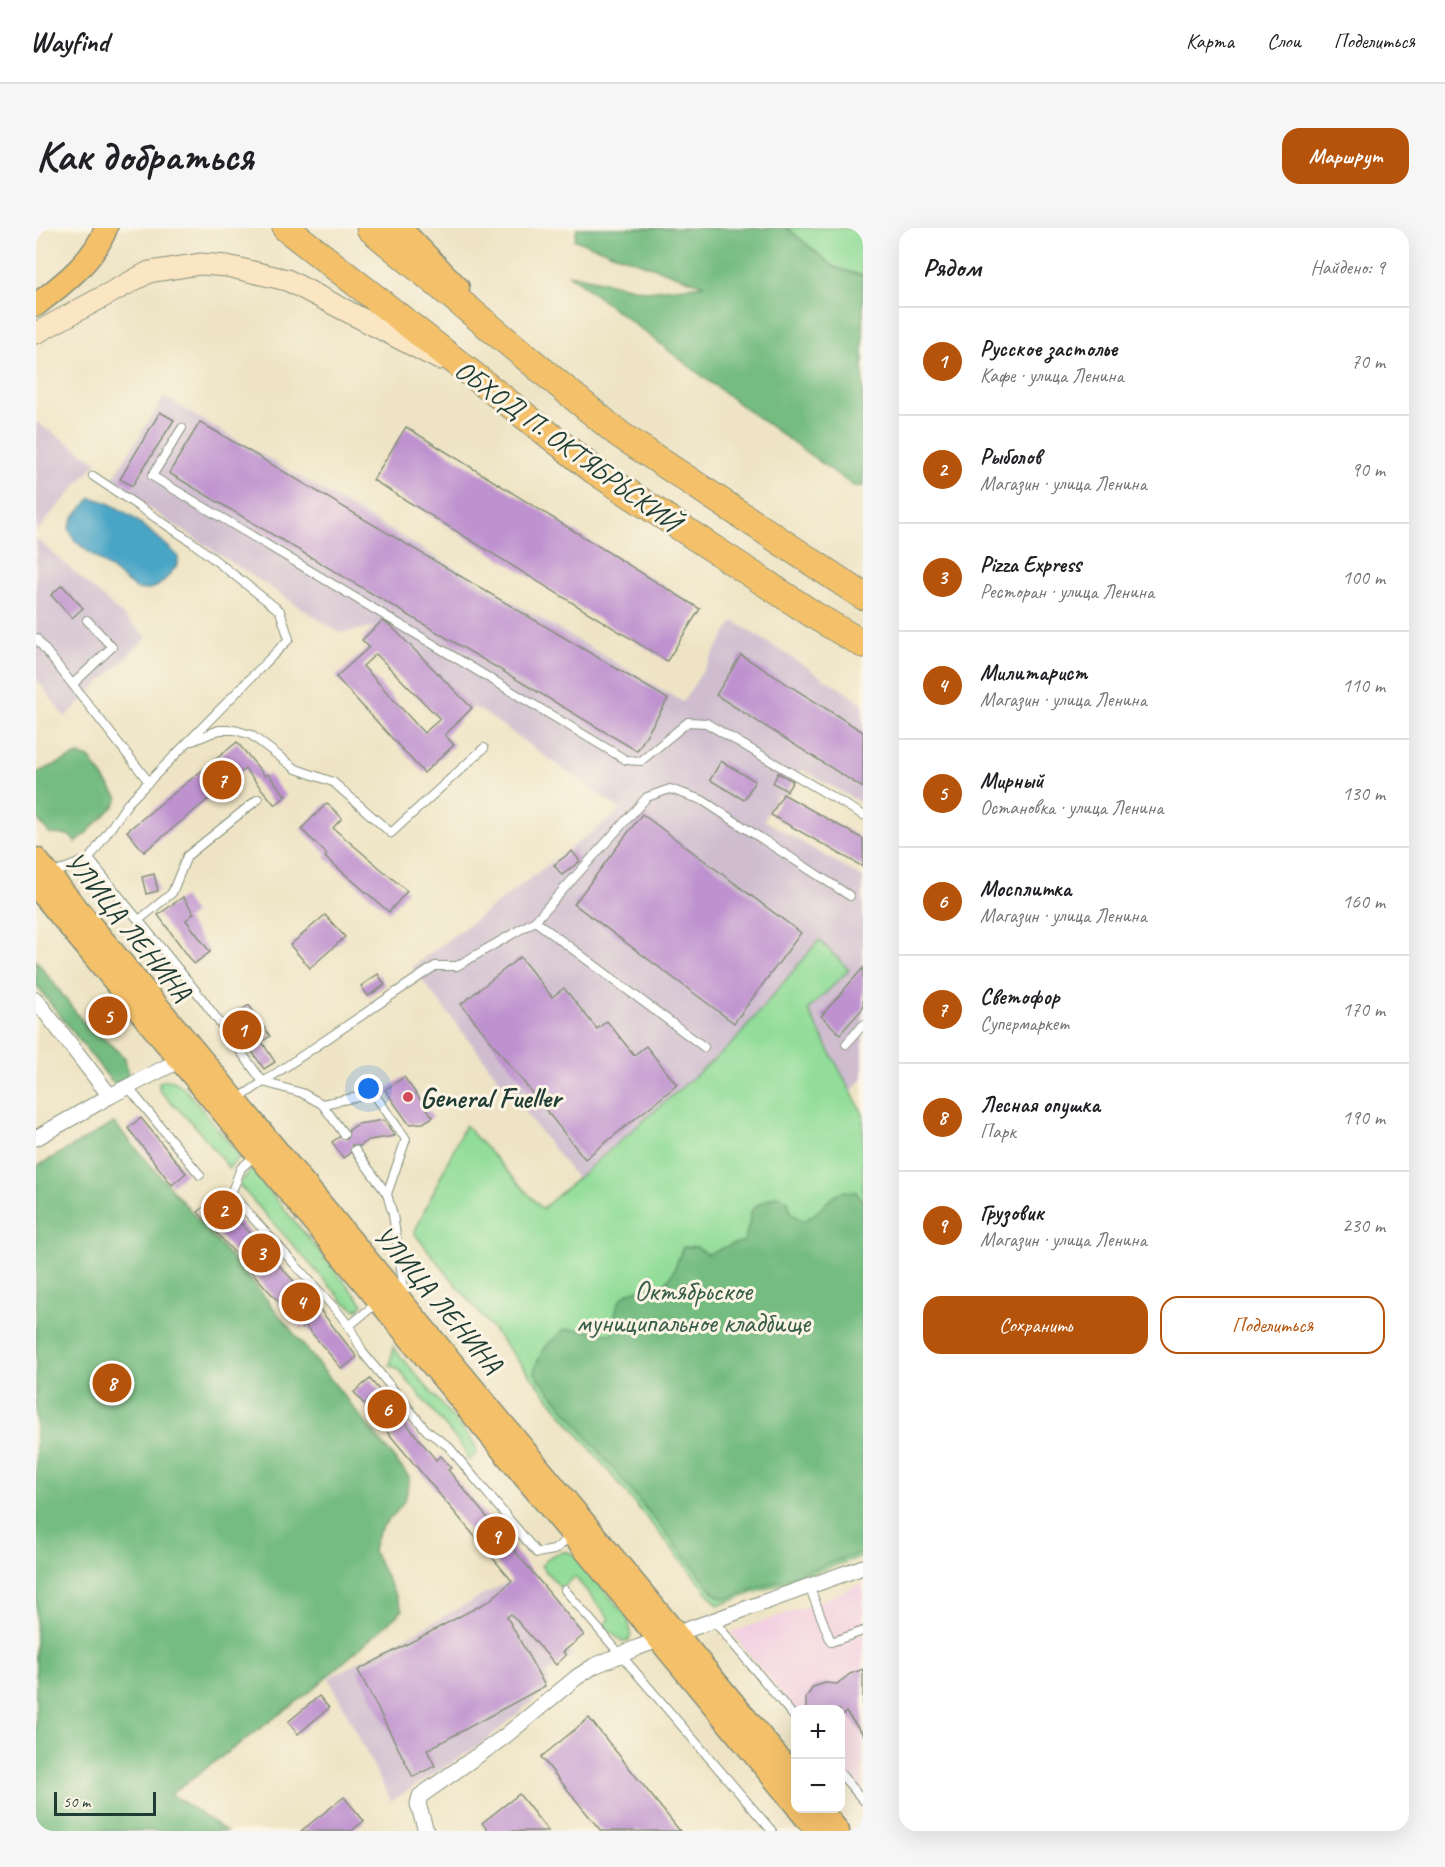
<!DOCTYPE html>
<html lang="ru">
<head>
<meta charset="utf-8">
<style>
  body { margin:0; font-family:Caveat,sans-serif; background:#f6f6f6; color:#202124 }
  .controls { position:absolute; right:18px; bottom:18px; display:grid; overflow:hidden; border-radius:12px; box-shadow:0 6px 24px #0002 }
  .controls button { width:54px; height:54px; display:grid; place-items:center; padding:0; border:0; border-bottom:2px solid #e0e0e0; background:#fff; color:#202124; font:30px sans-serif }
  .scale { position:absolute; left:18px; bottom:15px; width:102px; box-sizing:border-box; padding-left:6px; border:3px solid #1f3d34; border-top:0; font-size:16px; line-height:21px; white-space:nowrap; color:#1f3d34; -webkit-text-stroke:4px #fcf5e5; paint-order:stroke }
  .you { position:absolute; left:333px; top:861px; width:21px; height:21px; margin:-15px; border:4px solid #fff; border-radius:50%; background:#1a73e8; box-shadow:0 0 0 9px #1a73e833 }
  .badge { display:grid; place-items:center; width:39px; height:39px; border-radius:50%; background:#b45309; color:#fff; font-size:20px; font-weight:700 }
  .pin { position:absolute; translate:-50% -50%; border:3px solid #fff; box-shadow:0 2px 6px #0006 }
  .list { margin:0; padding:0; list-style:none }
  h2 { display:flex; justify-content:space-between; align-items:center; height:78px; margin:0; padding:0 24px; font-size:26px }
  h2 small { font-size:20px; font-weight:400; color:#757577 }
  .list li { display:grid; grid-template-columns:39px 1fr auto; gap:18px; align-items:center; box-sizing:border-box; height:108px; padding:0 24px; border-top:2px solid #e0e0e0 }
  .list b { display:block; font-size:22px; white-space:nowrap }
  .list p { margin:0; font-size:20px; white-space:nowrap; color:#757577 }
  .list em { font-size:20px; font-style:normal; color:#757577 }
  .actions { display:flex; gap:12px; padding:18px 24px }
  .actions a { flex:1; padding:14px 0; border:2px solid #b45309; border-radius:18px; text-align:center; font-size:21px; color:#b45309 }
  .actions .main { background:#b45309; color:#fff }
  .map { position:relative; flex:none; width:827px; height:1603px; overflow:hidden; border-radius:18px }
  header { display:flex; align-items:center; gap:36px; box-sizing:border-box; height:84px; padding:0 30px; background:#fff; border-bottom:2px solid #e0e0e0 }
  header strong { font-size:28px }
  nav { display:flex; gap:33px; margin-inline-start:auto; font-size:21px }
  .intro { display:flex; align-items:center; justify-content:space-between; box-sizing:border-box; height:144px; padding:0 36px }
  h1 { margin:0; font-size:42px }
  .button { padding:15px 27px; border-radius:18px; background:#b45309; color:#fff; font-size:21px; font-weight:700 }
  main { display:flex; gap:36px; padding:0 36px }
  aside { flex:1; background:#fff; border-radius:18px; box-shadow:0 6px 24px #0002 }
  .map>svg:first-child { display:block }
</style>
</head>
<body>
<header>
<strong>Wayfind</strong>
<nav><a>Карта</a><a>Слои</a><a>Поделиться</a></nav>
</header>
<div class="intro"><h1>Как добраться</h1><a class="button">Маршрут</a></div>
<main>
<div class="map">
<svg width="827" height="1603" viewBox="0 0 827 1603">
  <rect width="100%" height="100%" fill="#fcf5e5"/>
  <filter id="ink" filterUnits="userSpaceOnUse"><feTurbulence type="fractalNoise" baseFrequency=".0167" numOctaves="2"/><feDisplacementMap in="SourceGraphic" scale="12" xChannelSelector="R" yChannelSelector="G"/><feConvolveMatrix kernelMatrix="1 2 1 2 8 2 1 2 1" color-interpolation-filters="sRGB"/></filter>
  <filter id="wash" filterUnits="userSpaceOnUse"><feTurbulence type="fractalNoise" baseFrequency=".008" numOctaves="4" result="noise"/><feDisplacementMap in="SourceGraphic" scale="24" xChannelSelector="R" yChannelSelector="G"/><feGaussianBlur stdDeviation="1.35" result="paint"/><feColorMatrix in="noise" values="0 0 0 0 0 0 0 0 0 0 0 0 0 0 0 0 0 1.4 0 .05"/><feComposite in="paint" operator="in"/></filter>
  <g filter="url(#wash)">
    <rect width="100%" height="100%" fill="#eee4c5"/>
    <path fill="#f2cfe1" d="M827 1355V1566L805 1538 804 1482 759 1483 695 1404 772 1378Z"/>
    <g fill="#cfbdcf">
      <path d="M128 169 647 474 698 393 827 475V576L765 541 748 570 742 567 728 592 827 650V850L814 865 772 781 783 712 698 814 541 951 376 739 585 582 446 483 431 477 348 397 304 405 74 255Z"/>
      <path d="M0 194 61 234 0 304Z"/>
      <path d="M0 310 111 409 29 489 0 450Z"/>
      <path d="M470 1355 536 1427 510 1446 513 1459 444 1517 355 1573 293 1450Z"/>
    </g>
    <g fill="#92dd99" stroke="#588d66" stroke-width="1.5">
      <path d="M751 0H827V48L798 39Z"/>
      <path d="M783 712 813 742 772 782 827 886V1328L682 1377 378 1005 429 897 506 981 698 814Z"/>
      <path d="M130 852 138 853 149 861 204 928 193 940 160 899 123 862V854Z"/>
      <path d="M215 941 327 1076 321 1082 309 1075 203 957Z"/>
      <path d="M357 1119 439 1216 441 1225 434 1232 431 1231 429 1222 361 1140 354 1138Z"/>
      <path d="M525 1324H533L541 1329 592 1390 595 1407 592 1413 586 1414 568 1397 574 1391 539 1349 525 1360 505 1338 515 1328Z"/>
    </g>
    <g fill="#75bc81" stroke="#4a7c5a" stroke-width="1.5">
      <path d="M541 0H751L798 39 827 48V258L819 259 699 173 532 46 611 63 668 57 539 12Z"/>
      <path d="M42 527 53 530 82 570 80 576 40 615 33 607 14 606 0 589V545Z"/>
      <path d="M0 732 53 802 66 809 89 830 92 848 89 854 77 855 0 757Z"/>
      <path d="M78 895 219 1057 373 1249C372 1256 372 1267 368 1273 357 1293 341 1294 337 1323L367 1382 275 1463 135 1566 190 1603H0V939Z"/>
      <path d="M808 963 820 964 827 974V1324L690 1371 681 1368 498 1144C503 1125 512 1115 527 1102 546 1099 559 1107 576 1106 581 1077 579 1063 612 1060 618 1059 625 1058 630 1054 638 1046 643 1029 647 1019H660L671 1026C684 1023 693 1015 707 1014 722 982 701 984 742 967L752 973 755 985 767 993C785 986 790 969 808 963Z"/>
    </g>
    <path fill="#48a5c6" stroke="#34717d" stroke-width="1.5" d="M55 270C83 273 122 309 142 328V336C129 352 122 365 100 361L39 313 33 301 37 290Z"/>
    <g id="blocks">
      <g fill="#be91cf" fill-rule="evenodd">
        <path d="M124 184 138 192 96 258 84 251Z"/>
        <path d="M164 194 632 471 601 523 133 245Z"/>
        <path d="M370 199 664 381 631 433 337 252Z"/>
        <path d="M26 357 47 380 36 390 15 367Z"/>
        <path d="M346 393 355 398 436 480 409 507 418 517 388 545 300 449 333 419 326 412ZM340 426 404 491 388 505 327 438Z"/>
        <path d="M705 427 827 504V560L680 467Z"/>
        <path d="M201 514 229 548 232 546 250 568 239 577 209 541 108 624 91 603Z"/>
        <path d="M685 533 719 553 708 572 674 552Z"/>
        <path d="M742 545 757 553 751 563 737 555Z"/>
        <path d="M747 566 827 611V639L735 587Z"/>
        <path d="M291 575 306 590 297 600 371 663 353 684 289 629 291 626 265 601Z"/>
        <path d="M606 586 765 705 698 795 538 676Z"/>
        <path d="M536 623 544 633 526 647 518 637Z"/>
        <path d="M118 646 122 663 110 666 106 649Z"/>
        <path d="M147 669 158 685 150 692 174 724 158 736 122 687Z"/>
        <path d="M289 687 309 709 274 740 254 717Z"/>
        <path d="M484 729 516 769 528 760 561 801 571 793 598 827 610 818 641 857 549 931 425 776Z"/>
        <path d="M827 740V780L804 806 785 788Z"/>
        <path d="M342 746 349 757 332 768 325 758Z"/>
        <path d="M213 777 234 808 226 814 239 834 228 841 193 790Z"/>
        <path d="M368 849 397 889 387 895 373 896 349 862Z"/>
        <path d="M105 890 150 945 136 957 92 900Z"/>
        <path d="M348 892 359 908 333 912 324 918 316 917 314 925 307 930 296 914 303 909 311 911 313 902 322 896Z"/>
        <path d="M180 968 285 1083 321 1129 306 1141 269 1097 266 1100 162 984Z"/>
        <path d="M334 1151 400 1232 405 1228 415 1240 412 1242 548 1407 527 1424 530 1427 520 1437 475 1386 471 1389 509 1458 391 1522 399 1538 377 1549 322 1442 453 1373 476 1353 318 1164Z"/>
        <path d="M827 1441V1506L810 1484 804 1490V1482H770V1470L777 1459 789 1455 801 1456 814 1446Z"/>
        <path d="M283 1468 293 1480 262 1506 252 1494Z"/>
        <path d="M553 1490 644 1603H565L505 1529Z"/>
        <path d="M483 1566 512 1603H452L446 1595Z"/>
        <path d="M308 1569 328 1593 315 1603H265Z"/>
      </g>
    </g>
  </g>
  <g filter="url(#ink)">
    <use href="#blocks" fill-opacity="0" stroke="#86907c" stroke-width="1.5"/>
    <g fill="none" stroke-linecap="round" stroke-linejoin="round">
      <g stroke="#86907c" stroke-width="10">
        <g id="lane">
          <path d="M146 200 116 248 590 532 605 533 652 494 670 495 827 587"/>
          <path d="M0 410 113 554"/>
          <path d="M37 456 76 419 51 392"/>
          <path d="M156 513 183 502H199L215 507 260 541 297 554 355 605 448 520"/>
          <path d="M53 631 92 575 253 411 244 383 156 314 57 248"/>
          <path d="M15 646 53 631 164 768 227 854 266 865 286 876 308 906"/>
          <path d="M103 692 136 665 151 628 222 571"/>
          <path d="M499 693 668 819"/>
          <path d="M810 816 827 797"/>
          <path d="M92 859 164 947"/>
          <path d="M202 871 399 738H421L499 693 611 569 634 561 666 572 814 668"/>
          <path d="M286 876 338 866 370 911 351 966"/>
          <path d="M319 922 351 966 357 987 369 1068"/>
          <path d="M220 927 205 940 195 966 301 1083 313 1098 328 1126 391 1203 412 1218 501 1325 518 1322 536 1308"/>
          <path d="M313 1098 342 1074"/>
          <path d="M773 1358 795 1414 827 1403"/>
          <path d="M529 1362 736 1603"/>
          <path d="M678 1393 760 1491"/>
          <path d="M804 1545 827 1572"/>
        </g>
      </g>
      <g stroke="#86907c" stroke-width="17">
        <g id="street">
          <path d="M0 772 74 868 144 832"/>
          <path d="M0 910 74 868"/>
          <path d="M390 1603 382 1576 384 1568 468 1509 541 1449 558 1438 603 1419 827 1339"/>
        </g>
      </g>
      <g stroke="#86907c" stroke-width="23">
        <path id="secondary" d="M0 105 113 44 164 36 191 38 251 52 403 131"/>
      </g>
      <g stroke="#86907c" stroke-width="25">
        <g id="primary">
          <path d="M364 0 422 60"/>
          <path d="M0 77C27 56 58 33 70 0"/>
          <path d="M0 631 760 1551"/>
          <path d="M0 658 760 1577"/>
          <path d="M762 1580 781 1603"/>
          <path d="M783 1580 802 1603"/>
        </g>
      </g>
      <g stroke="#86907c" stroke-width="29">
        <g id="highway">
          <path d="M250 0 559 243 781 389 827 416"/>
          <path d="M334 0 583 206 827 368"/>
        </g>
      </g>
      <use href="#lane" stroke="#fff" stroke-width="8"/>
      <use href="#street" stroke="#fff" stroke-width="15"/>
      <use href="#secondary" stroke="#fbe6c3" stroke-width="21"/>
      <use href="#primary" stroke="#f4c16a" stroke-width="22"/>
      <use href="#highway" stroke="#f4c16a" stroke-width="27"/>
    </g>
  </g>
  <circle fill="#d1495b" stroke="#fcf5e5" stroke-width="2" cx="372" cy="869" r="6"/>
  <g text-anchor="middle" stroke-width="6" stroke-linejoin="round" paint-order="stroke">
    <g font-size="28" fill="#1f3d34" stroke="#fcf5e5">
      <text transform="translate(532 217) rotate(36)" y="10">ОБХОД П. ОКТЯБРЬСКИЙ</text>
      <text transform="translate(93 698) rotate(51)" y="10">УЛИЦА ЛЕНИНА</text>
      <text transform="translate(403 1071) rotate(50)" y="10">УЛИЦА ЛЕНИНА</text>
    </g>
    <g font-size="28" font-weight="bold" fill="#1f3d34" stroke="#fcf5e5" text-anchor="start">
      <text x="384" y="879">General Fueller</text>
    </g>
    <g font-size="28" fill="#365d48" stroke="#fcf5e5">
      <text x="657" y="1072">Октябрьское<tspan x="657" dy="32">муниципальное кладбище</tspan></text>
    </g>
  </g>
</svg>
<div class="controls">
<button>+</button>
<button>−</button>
</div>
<div class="scale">50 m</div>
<div class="you"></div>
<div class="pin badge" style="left:206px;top:802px">1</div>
<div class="pin badge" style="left:187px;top:982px">2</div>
<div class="pin badge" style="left:225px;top:1025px">3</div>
<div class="pin badge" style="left:265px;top:1074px">4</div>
<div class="pin badge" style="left:72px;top:788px">5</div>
<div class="pin badge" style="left:351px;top:1181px">6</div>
<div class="pin badge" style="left:186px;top:552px">7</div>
<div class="pin badge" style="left:76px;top:1155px">8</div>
<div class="pin badge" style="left:460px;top:1308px">9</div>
</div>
<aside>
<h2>Рядом<small>Найдено: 9</small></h2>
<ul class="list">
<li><span class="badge">1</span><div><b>Русское застолье</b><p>Кафе · улица Ленина</p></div><em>70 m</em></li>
<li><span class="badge">2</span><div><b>Рыболов</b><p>Магазин · улица Ленина</p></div><em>90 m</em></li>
<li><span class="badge">3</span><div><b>Pizza Express</b><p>Ресторан · улица Ленина</p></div><em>100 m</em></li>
<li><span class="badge">4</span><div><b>Милитарист</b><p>Магазин · улица Ленина</p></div><em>110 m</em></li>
<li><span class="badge">5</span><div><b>Мирный</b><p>Остановка · улица Ленина</p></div><em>130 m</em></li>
<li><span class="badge">6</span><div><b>Мосплитка</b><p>Магазин · улица Ленина</p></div><em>160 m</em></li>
<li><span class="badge">7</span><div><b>Светофор</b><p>Супермаркет</p></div><em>170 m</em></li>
<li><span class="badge">8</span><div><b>Лесная опушка</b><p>Парк</p></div><em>190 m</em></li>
<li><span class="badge">9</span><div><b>Грузовик</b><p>Магазин · улица Ленина</p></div><em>230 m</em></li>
</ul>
<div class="actions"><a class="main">Сохранить</a><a>Поделиться</a></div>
</aside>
</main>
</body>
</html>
